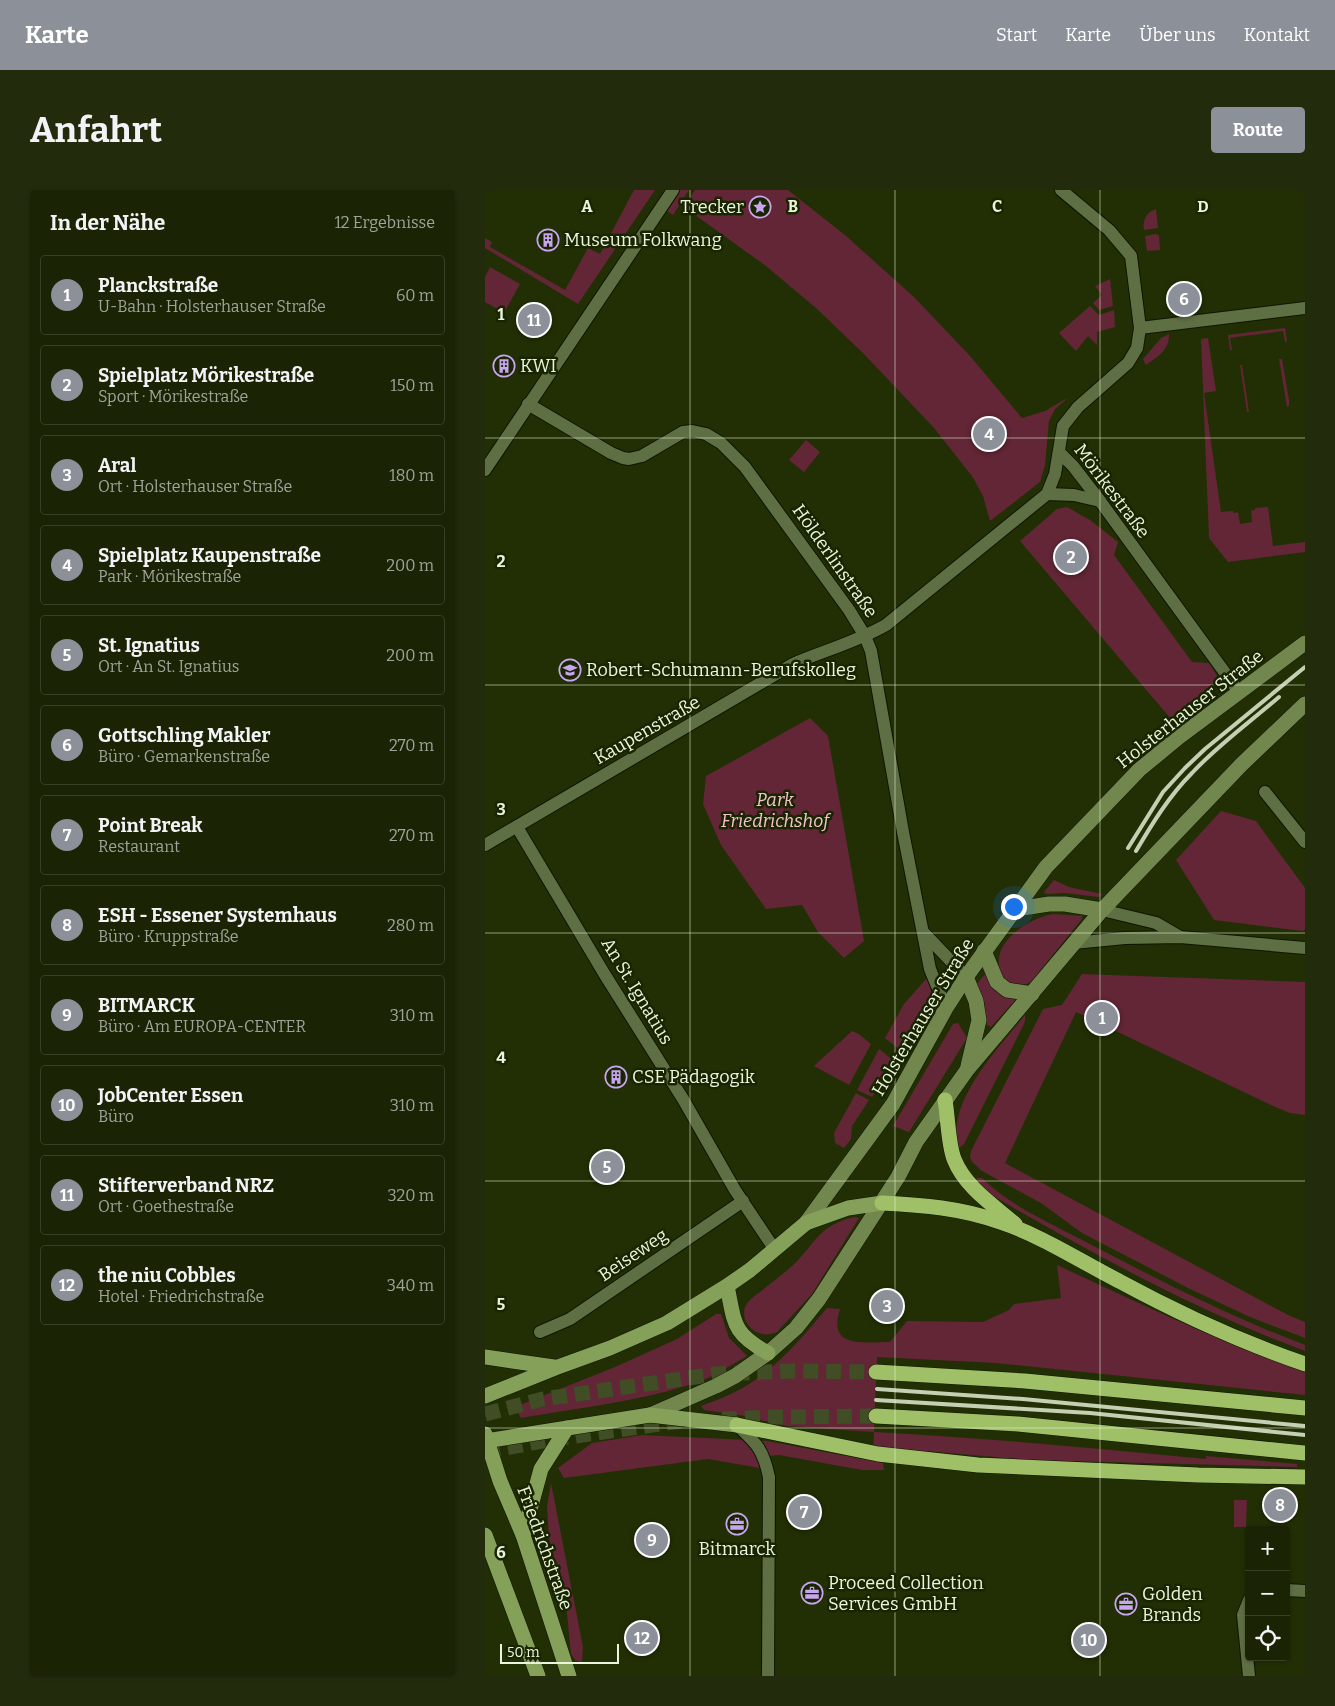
<!DOCTYPE html>
<html lang="de">
<head>
<meta charset="utf-8">
<style>
  body { margin:0; font-family:Bitter,serif; background:#232b0d; color:#f1f3f6 }
  .controls { position:absolute; right:15px; bottom:15px; display:grid; overflow:hidden; border-radius:5px; box-shadow:0 1px 4px #0004 }
  .controls button { width:45px; height:45px; display:grid; place-items:center; padding:0; border:0; border-bottom:1px solid #384025; background:#1a2303; color:#f1f3f6; font:25px sans-serif }
  .scale { position:absolute; left:15px; bottom:12px; width:119px; box-sizing:border-box; padding-left:5px; border:2px solid #ebf5dd; border-top:0; font-size:14px; line-height:18px; white-space:nowrap; color:#ebf5dd; -webkit-text-stroke:4px #192500; paint-order:stroke }
  .you { position:absolute; left:528px; top:716px; width:18px; height:18px; margin:-12px; border:4px solid #fff; border-radius:50%; background:#1a73e8; box-shadow:0 0 0 8px #1a73e833 }
  .badge { display:grid; place-items:center; width:32px; height:32px; border-radius:50%; background:#8c9099; color:#fff; font-size:16px; font-weight:700 }
  .pin { position:absolute; translate:-50% -50%; border:2px solid #fff; box-shadow:0 1px 5px #0006 }
  .list { margin:0; padding:0; list-style:none }
  h2 { display:flex; justify-content:space-between; align-items:center; height:65px; margin:0; padding:0 20px; font-size:21px }
  h2 small { font-size:16px; font-weight:400; color:#9fa49a }
  .list li { display:grid; grid-template-columns:32px 1fr auto; gap:15px; align-items:center; box-sizing:border-box; height:80px; margin:0 10px 10px; padding:0 10px; border:1px solid #384025; border-radius:5px }
  .list b { display:block; font-size:19px; white-space:nowrap }
  .list p { margin:0; font-size:16px; white-space:nowrap; color:#9fa49a }
  .list em { font-size:16px; font-style:normal; color:#9fa49a }
  .icon { flex:none; width:28px; height:28px; fill:none; stroke:currentColor; stroke-width:2; stroke-linecap:round; stroke-linejoin:round }
  .map { position:relative; flex:none; width:820px; height:1486px; overflow:hidden; border-radius:5px }
  header { display:flex; align-items:center; gap:30px; box-sizing:border-box; height:70px; padding:0 25px; background:#8c9099; color:#fff }
  header strong { font-size:24px }
  nav { display:flex; gap:28px; margin-inline-start:auto; font-size:18px }
  .intro { display:flex; align-items:center; justify-content:space-between; box-sizing:border-box; height:120px; padding:0 30px }
  h1 { margin:0; font-size:35px }
  .button { padding:12px 22px; border-radius:5px; background:#8c9099; color:#fff; font-size:18px; font-weight:700 }
  main { display:flex; gap:30px; padding:0 30px }
  aside { flex:1; background:#1a2303; border-radius:5px; box-shadow:0 1px 4px #0004 }
  .map>svg:first-child { display:block }
</style>
</head>
<body>
<header>
<strong>Karte</strong>
<nav><a>Start</a><a>Karte</a><a>Über uns</a><a>Kontakt</a></nav>
</header>
<div class="intro"><h1>Anfahrt</h1><a class="button">Route</a></div>
<main>
<aside>
<h2>In der Nähe<small>12 Ergebnisse</small></h2>
<ul class="list">
<li><span class="badge">1</span><div><b>Planckstraße</b><p>U-Bahn · Holsterhauser Straße</p></div><em>60 m</em></li>
<li><span class="badge">2</span><div><b>Spielplatz Mörikestraße</b><p>Sport · Mörikestraße</p></div><em>150 m</em></li>
<li><span class="badge">3</span><div><b>Aral</b><p>Ort · Holsterhauser Straße</p></div><em>180 m</em></li>
<li><span class="badge">4</span><div><b>Spielplatz Kaupenstraße</b><p>Park · Mörikestraße</p></div><em>200 m</em></li>
<li><span class="badge">5</span><div><b>St. Ignatius</b><p>Ort · An St. Ignatius</p></div><em>200 m</em></li>
<li><span class="badge">6</span><div><b>Gottschling Makler</b><p>Büro · Gemarkenstraße</p></div><em>270 m</em></li>
<li><span class="badge">7</span><div><b>Point Break</b><p>Restaurant</p></div><em>270 m</em></li>
<li><span class="badge">8</span><div><b>ESH - Essener Systemhaus</b><p>Büro · Kruppstraße</p></div><em>280 m</em></li>
<li><span class="badge">9</span><div><b>BITMARCK</b><p>Büro · Am EUROPA-CENTER</p></div><em>310 m</em></li>
<li><span class="badge">10</span><div><b>JobCenter Essen</b><p>Büro</p></div><em>310 m</em></li>
<li><span class="badge">11</span><div><b>Stifterverband NRZ</b><p>Ort · Goethestraße</p></div><em>320 m</em></li>
<li><span class="badge">12</span><div><b>the niu Cobbles</b><p>Hotel · Friedrichstraße</p></div><em>340 m</em></li>
</ul>
</aside>
<div class="map">
<svg width="820" height="1486" viewBox="0 0 820 1486">
  <rect width="100%" height="100%" fill="#222f04"/>
  <g fill="#622636">
    <path d="M149 0H170L93 114 0 58V48L7 52 5 57 80 100 103 58 115 64Z"/>
    <path d="M194 0H204L188 25 181 20Z"/>
    <path d="M210 0H303L361 46 429 107 485 166 537 228 560 221 584 207 570 219 564 231 560 275 555 292 505 331 498 306 487 286 449 238 378 163 331 118 281 76 199 17Z"/>
    <path d="M671 19 673 38 659 40C657 31 661 22 671 19Z"/>
    <path d="M670 44 674 45 675 60 662 61 660 46Z"/>
    <path d="M5 77 35 94 19 123 0 112V87Z"/>
    <path d="M625 89 628 116 614 120 608 113 617 105 610 96Z"/>
    <path d="M605 116 614 125 629 120 630 137 612 142V155L603 146 591 161 574 143Z"/>
    <path d="M800 138 802 151 800 152 798 141 751 147 745 148 747 160H745L743 145Z"/>
    <path d="M684 144C685 160 672 167 661 175L658 169 676 148Z"/>
    <path d="M723 148 731 201 719 203 736 322 748 321 749 323 753 322 755 334 767 332 766 321 770 320V318L783 317 788 356 820 352V362L743 372 724 348 716 149Z"/>
    <path d="M794 169H797L804 210V216L802 217Z"/>
    <path d="M755 175H757L764 222H762Z"/>
    <path d="M321 250 335 262 319 282 304 270Z"/>
    <path d="M582 317 605 330 633 352 629 365 707 472 724 473 734 489 686 529 535 351 572 319Z"/>
    <path d="M325 528 343 546 379 751 359 768 333 742 317 715 281 719 236 655 218 614 221 586Z"/>
    <path d="M736 621 771 631 820 698V739L818 741 729 730 691 670Z"/>
    <path d="M569 690 584 697 617 704 614 707 580 703 561 704 559 702Z"/>
    <path d="M569 724 597 726V729L545 793 531 796 519 790C517 785 514 780 514 775 510 749 548 726 569 724Z"/>
    <path d="M500 784C508 802 513 805 532 808L506 837 501 834 499 810 491 795Z"/>
    <path d="M597 784 820 792V925L805 923 788 916 591 822 520 973 803 1125 820 1132V1148L765 1127 703 1098 597 1043 556 1013 497 981 487 972 485 967 486 961 558 819 577 815Z"/>
    <path d="M442 788C447 797 451 813 444 822 441 827 435 828 432 832 425 840 421 850 415 860L400 848 419 814Z"/>
    <path d="M540 825V831L538 836 479 954 473 959C473 953 471 946 471 940 474 899 515 856 540 825Z"/>
    <path d="M473 833 482 848 424 942 408 936 468 834Z"/>
    <path d="M367 841 374 844 386 854 364 895 329 876Z"/>
    <path d="M394 859 409 871 387 907 372 900Z"/>
    <path d="M371 903 384 910 367 936 366 949 359 958 350 953 349 943Z"/>
    <path d="M493 988H497C524 1015 563 1032 597 1050 670 1088 743 1126 820 1155V1161C737 1130 659 1091 582 1048 555 1033 528 1018 502 1002L490 989Z"/>
    <path d="M370 1027 374 1028 327 1104 292 1142C271 1152 250 1129 263 1112 266 1108 271 1105 275 1102 288 1091 302 1082 313 1070 322 1061 329 1049 339 1041 348 1034 358 1029 370 1027Z"/>
    <path d="M572 1075C653 1113 735 1152 820 1182V1205L511 1173 392 1167 389 1242C500 1248 611 1258 721 1269V1266L812 1274V1277L545 1270 441 1261 388 1262 389 1242 301 1236 260 1226 219 1220 216 1216C226 1212 238 1208 248 1203 287 1184 314 1151 342 1118L355 1119C342 1159 378 1152 405 1152L422 1131 498 1132 524 1120 529 1114 576 1108Z"/>
    <path d="M231 1124H236L244 1148 262 1166C243 1177 225 1189 204 1195 150 1212 92 1218 36 1228L30 1217 130 1177 192 1149Z"/>
    <path d="M157 1245 282 1251 398 1273 399 1280H377L294 1265 271 1267 275 1273V1278L223 1269 79 1288 73 1278 107 1253Z"/>
    <path d="M66 1293 98 1457 97 1472 91 1471 86 1464 81 1413 64 1348 62 1317Z"/>
    <path d="M749 1310H762L761 1337H749Z"/>
  </g>
  <g fill="none" stroke-linecap="round" stroke-linejoin="round">
    <g stroke="#404d25" stroke-width="15" stroke-dasharray="15 8" stroke-linecap="butt">
      <path d="M0 1224 58 1209 231 1184 308 1181 391 1182"/>
      <path d="M237 1229 287 1227 391 1226"/>
      <path d="M0 1262 63 1250 196 1231"/>
    </g>
    <g stroke="#0d1600" stroke-width="14">
      <g id="street">
        <path d="M655 138 820 118"/>
        <path d="M43 214 126 263 138 268 144 269 157 266 198 242 207 241 221 244 236 253 260 277 364 420 380 446 386 461 418 642 445 779 461 818"/>
        <path d="M574 262 588 276 615 311 754 502"/>
        <path d="M0 280 188 0"/>
        <path d="M562 304 589 305 615 311"/>
        <path d="M780 602 820 652"/>
        <path d="M32 637 120 785 198 909 250 1000 290 1060"/>
        <path d="M0 655 308 474C338 461 371 452 401 435L562 304 570 284 578 236 593 217 643 173 652 158 655 138 646 66 624 40 576 0"/>
        <path d="M617 720 671 733 695 747"/>
        <path d="M438 742 481 787"/>
        <path d="M588 753 640 748 695 747 820 758"/>
        <path d="M55 1142 85 1129 258 1011"/>
        <path d="M252 1235C272 1254 278 1259 284 1287L283 1486"/>
        <path d="M801 1400 820 1401"/>
        <path d="M764 1410 758 1425 764 1486"/>
      </g>
    </g>
    <g stroke="#0d1600" stroke-width="16">
      <g id="secondary">
        <path d="M531 719 564 714H580L617 720"/>
        <path d="M499 761 512 792 522 800 547 804"/>
        <path d="M481 787 491 811 494 830 483 876"/>
        <path d="M321 1033 408 914 461 818 481 787 561 677 654 580 694 547 820 453"/>
        <path d="M165 1225 231 1196 250 1186 283 1163 311 1138 334 1109 413 987 431 952 482 880 617 720 756 575 820 514"/>
      </g>
    </g>
    <g stroke="#0d1600" stroke-width="16">
      <g id="primary">
        <path d="M242 1096C250 1134 247 1143 283 1163"/>
        <path d="M0 1167 69 1177"/>
        <path d="M0 1206 70 1178 125 1158 182 1133 242 1096 265 1080 321 1033 363 1018 397 1013"/>
        <path d="M0 1244 15 1291 38 1345 84 1486"/>
        <path d="M0 1251 165 1225 252 1235"/>
        <path d="M0 1345 53 1486"/>
        <path d="M38 1345 56 1279 82 1238"/>
      </g>
    </g>
    <g stroke="#0d1600" stroke-width="16">
      <g id="highway">
        <path d="M460 910C463 927 463 953 469 969 480 997 508 1015 530 1034"/>
        <path d="M397 1013C437 1015 477 1018 515 1032 557 1046 595 1071 634 1091 693 1123 756 1152 820 1174"/>
        <path d="M391 1182 540 1191 820 1218"/>
        <path d="M391 1226 533 1234 820 1263"/>
        <path d="M252 1235 393 1264 493 1275 713 1285 820 1287"/>
      </g>
    </g>
    <use href="#street" stroke="#5f6f44" stroke-width="12"/>
    <use href="#secondary" stroke="#72874e" stroke-width="15"/>
    <use href="#primary" stroke="#85a058" stroke-width="15"/>
    <use href="#highway" stroke="#9fc066" stroke-width="15"/>
    <g stroke="#c4cfb3" stroke-width="4">
      <path d="M643 658 678 602 700 578 720 559 820 477"/>
      <path d="M651 661C667 634 684 606 707 583 733 555 765 532 794 507"/>
      <path d="M392 1199 538 1209 820 1236"/>
      <path d="M391 1210 605 1223 820 1245"/>
    </g>
  </g>
  <path fill="none" stroke="#ebf5dd" stroke-width="1" stroke-opacity="0.55" d="M205 0V1486M410 0V1486M615 0V1486M0 248H820M0 495H820M0 743H820M0 991H820M0 1238H820"/>
  <defs>
    <g id="sight-ring" transform="scale(1.125)"><circle r="9.5" fill="#192500" stroke="#c8a6ef" stroke-width="1.5"/><path d="M0-6L1.8-2.2L6-1.7L2.9 1.2L3.7 5.4L0 3.3L-3.7 5.4L-2.9 1.2L-6-1.7L-1.8-2.2Z" fill="#c8a6ef"/></g>
    <g id="building-ring" transform="scale(1.125)"><circle r="9.5" fill="#192500" stroke="#c8a6ef" stroke-width="1.5"/><path d="M-4-6H4V6H1V3H-1V6H-4ZM-2.5-4.3h1.7v1.8h-1.7ZM.8-4.3h1.7v1.8H.8ZM-2.5-1h1.7V.8h-1.7ZM.8-1h1.7V.8H.8Z" fill="#c8a6ef"/></g>
    <g id="school-ring" transform="scale(1.125)"><circle r="9.5" fill="#192500" stroke="#c8a6ef" stroke-width="1.5"/><path d="M0-5L7-2L0 1L-7-2ZM-4 1L0 2.5L4 1V4Q0 6-4 4Z" fill="#c8a6ef"/></g>
    <g id="office-ring" transform="scale(1.125)"><circle r="9.5" fill="#192500" stroke="#c8a6ef" stroke-width="1.5"/><path d="M-6-3h4V-5.5h4V-3h4V5H-6ZM-1-4.5V-3h2v-1.5ZM-6 0V1H6V0Z" fill="#c8a6ef"/></g>
  </defs>
  <g fill-rule="evenodd">
    <use href="#sight-ring" x="275" y="17"/>
    <use href="#building-ring" x="63" y="50"/>
    <use href="#building-ring" x="19" y="176"/>
    <use href="#school-ring" x="85" y="480"/>
    <use href="#building-ring" x="131" y="887"/>
    <use href="#office-ring" x="252" y="1334"/>
    <use href="#office-ring" x="327" y="1403"/>
    <use href="#office-ring" x="641" y="1414"/>
  </g>
  <g text-anchor="middle" stroke-width="5" stroke-linejoin="round" paint-order="stroke">
    <g font-size="18" fill="#ebf5dd" stroke="#192500" text-anchor="start">
      <text x="259" y="23" text-anchor="end">Trecker</text>
      <text x="79" y="56">Museum Folkwang</text>
      <text x="35" y="182">KWI</text>
      <text x="101" y="486">Robert-Schumann-Berufskolleg</text>
      <text x="147" y="893">CSE Pädagogik</text>
      <text x="252" y="1365" text-anchor="middle">Bitmarck</text>
      <text x="343" y="1399">Proceed Collection<tspan x="343" dy="21">Services GmbH</tspan></text>
      <text x="657" y="1410">Golden<tspan x="657" dy="21">Brands</tspan></text>
    </g>
    <g font-size="18" fill="#ebf5dd" stroke="#192500">
      <text transform="translate(627 301) rotate(53)" y="6">Mörikestraße</text>
      <text transform="translate(350 371) rotate(55)" y="6">Hölderlinstraße</text>
      <text transform="translate(705 519) rotate(-38)" y="6">Holsterhauser Straße</text>
      <text transform="translate(162 540) rotate(-30)" y="6">Kaupenstraße</text>
      <text transform="translate(152 801) rotate(59)" y="6">An St. Ignatius</text>
      <text transform="translate(438 827) rotate(-59)" y="6">Holsterhauser Straße</text>
      <text transform="translate(148 1065) rotate(-34)" y="6">Beiseweg</text>
      <text transform="translate(60 1358) rotate(70)" y="6">Friedrichstraße</text>
    </g>
    <g font-size="18" font-style="italic" fill="#f5c4ce" stroke="#192500">
      <text x="290" y="616">Park<tspan x="290" dy="21">Friedrichshof</tspan></text>
    </g>
  </g>
  <g font-size="16" text-anchor="middle" font-weight="bold" fill="#ebf5dd" stroke="#192500" stroke-width="5" stroke-linejoin="round" paint-order="stroke">
    <text x="102" y="22">A</text>
    <text x="308" y="22">B</text>
    <text x="512" y="22">C</text>
    <text x="718" y="22">D</text>
    <text x="16" y="130">1</text>
    <text x="16" y="377">2</text>
    <text x="16" y="625">3</text>
    <text x="16" y="873">4</text>
    <text x="16" y="1120">5</text>
    <text x="16" y="1368">6</text>
  </g>
</svg>
<div class="controls">
<button>+</button>
<button>−</button>
<button><svg class="icon" aria-label="locate" viewBox="0 0 24 24"><circle cx="12" cy="12" r="6"/><path d="M12 2v4M12 18v4M2 12h4M18 12h4"/></svg></button>
</div>
<div class="scale">50 m</div>
<div class="you"></div>
<div class="pin badge" style="left:617px;top:828px">1</div>
<div class="pin badge" style="left:586px;top:367px">2</div>
<div class="pin badge" style="left:402px;top:1116px">3</div>
<div class="pin badge" style="left:504px;top:244px">4</div>
<div class="pin badge" style="left:122px;top:977px">5</div>
<div class="pin badge" style="left:699px;top:109px">6</div>
<div class="pin badge" style="left:319px;top:1322px">7</div>
<div class="pin badge" style="left:795px;top:1315px">8</div>
<div class="pin badge" style="left:167px;top:1350px">9</div>
<div class="pin badge" style="left:604px;top:1450px">10</div>
<div class="pin badge" style="left:49px;top:130px">11</div>
<div class="pin badge" style="left:157px;top:1448px">12</div>
</div>
</main>
</body>
</html>
